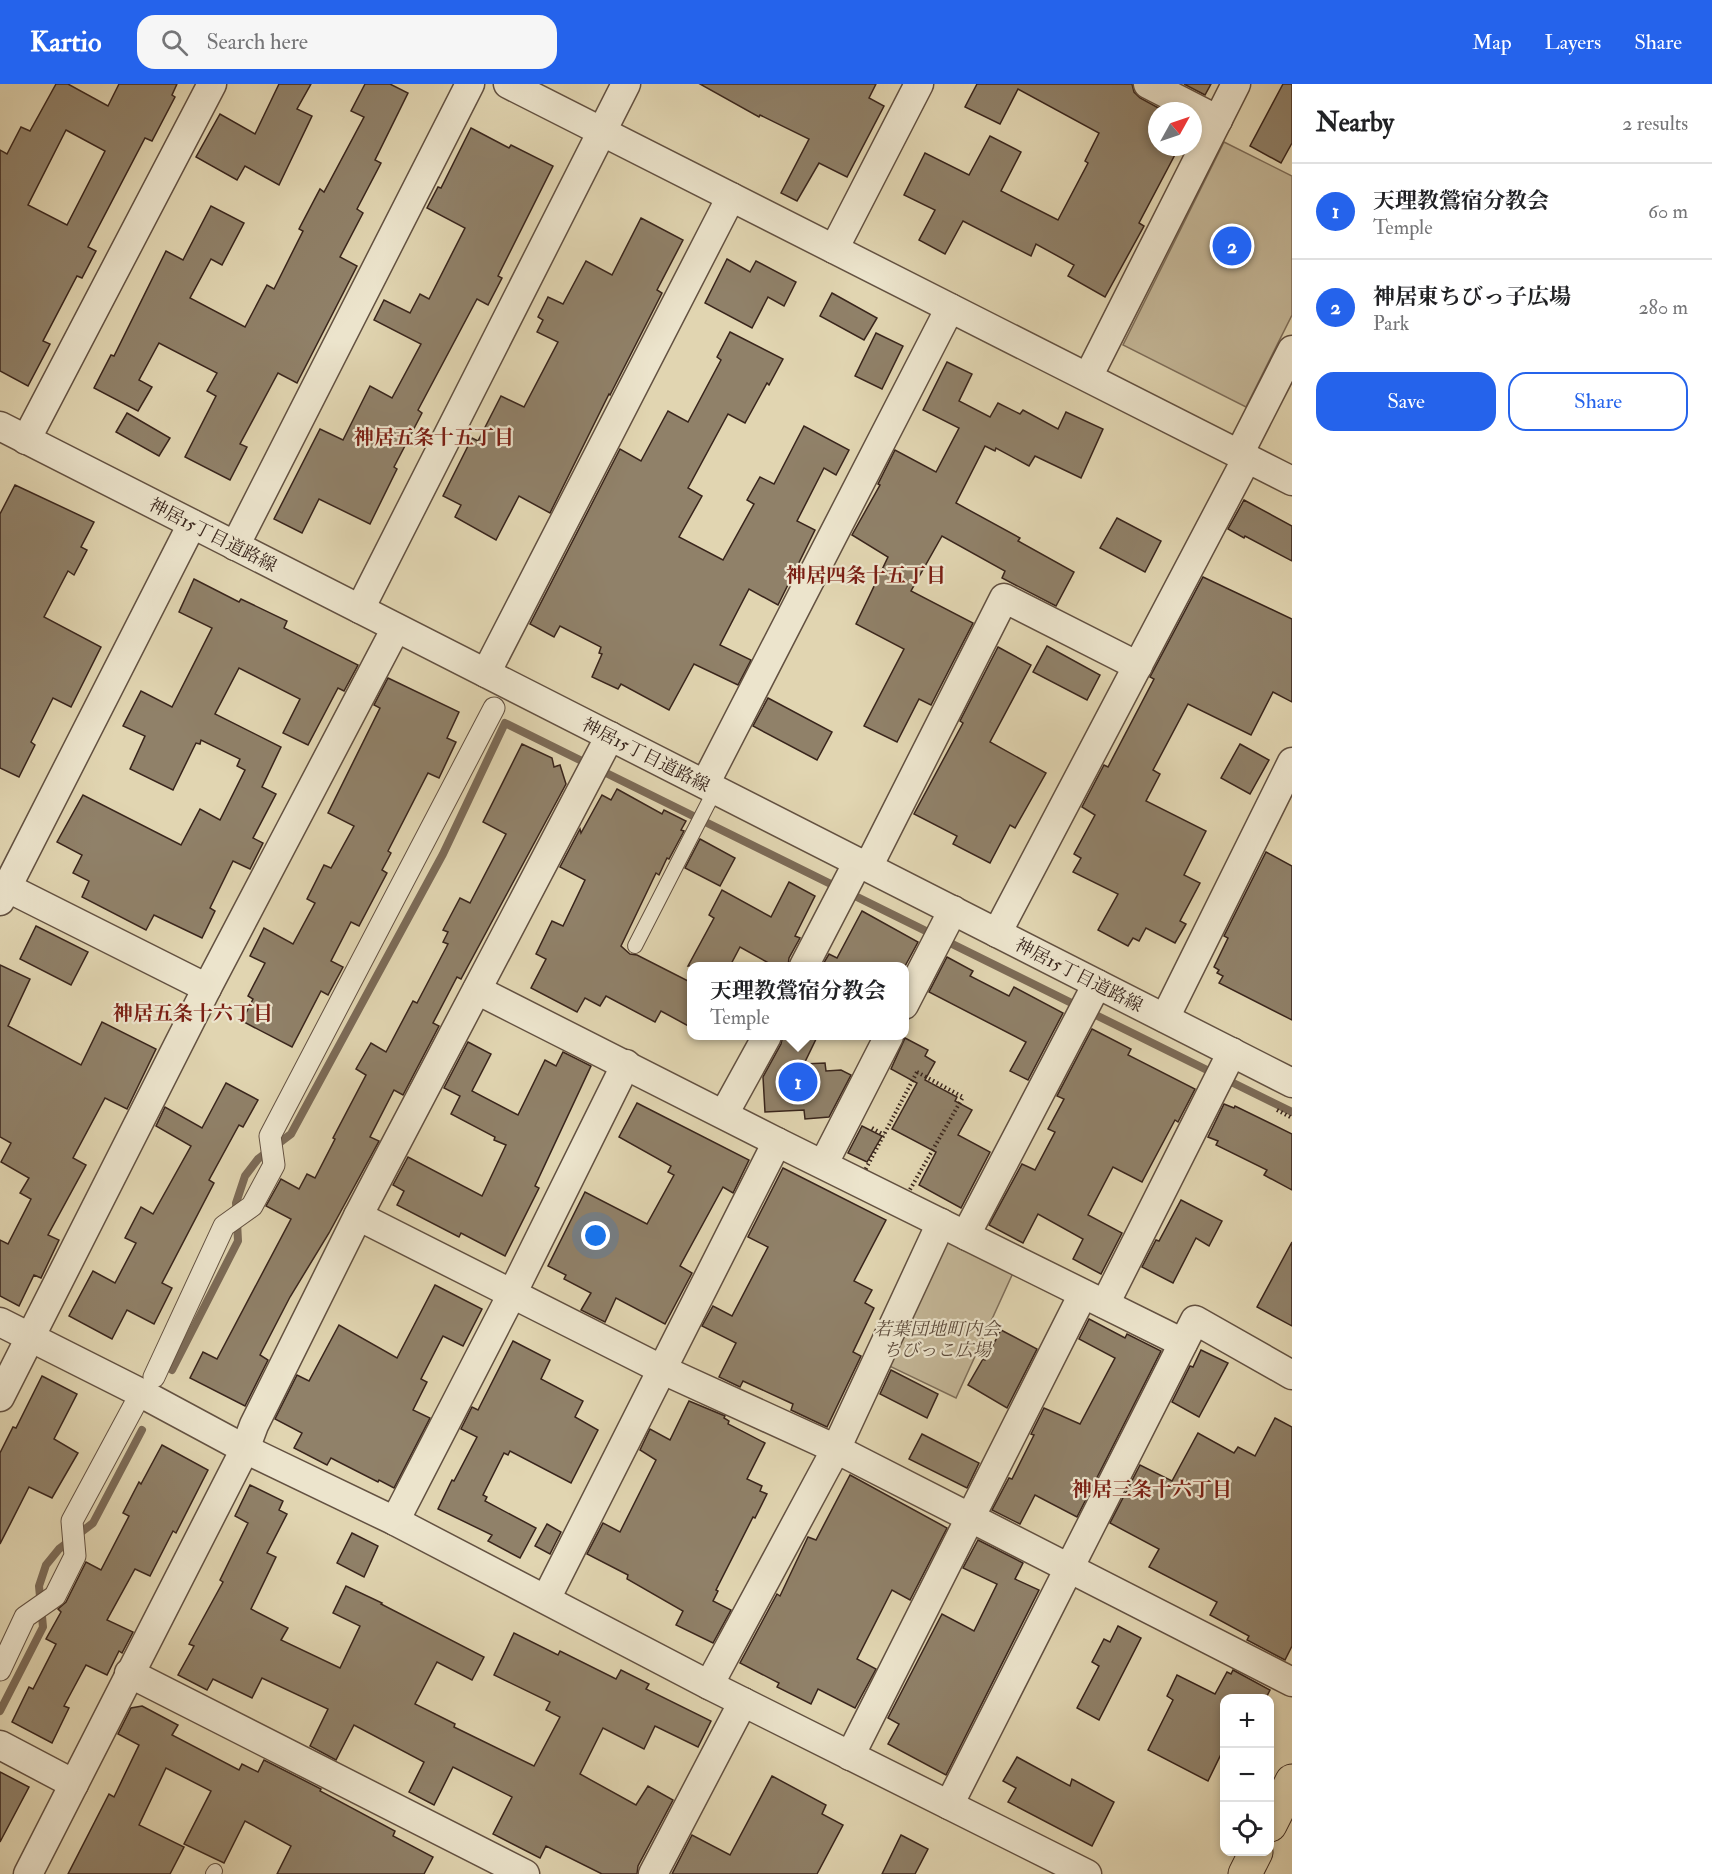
<!DOCTYPE html>
<html lang="en">
<head>
<meta charset="utf-8">
<style>
  body { margin:0; font-family:"IM FELL Double Pica","Noto Serif JP",serif; background:#f6f6f6; color:#202124 }
  .controls { position:absolute; right:18px; bottom:18px; display:grid; overflow:hidden; border-radius:12px; box-shadow:0 3px 9px #0003 }
  .controls button { width:54px; height:54px; display:grid; place-items:center; padding:0; border:0; border-bottom:2px solid #e0e0e0; background:#fff; color:#202124; font:30px sans-serif }
  .compass { position:absolute; left:1148px; top:18px; width:54px; height:54px; border-radius:50%; background:#fff; box-shadow:0 3px 9px #0003; rotate:50deg }
  .you { position:absolute; left:596px; top:1152px; width:21px; height:21px; margin:-15px; border:4px solid #fff; border-radius:50%; background:#1a73e8; box-shadow:0 0 0 9px #1a73e833 }
  .badge { display:grid; place-items:center; width:39px; height:39px; border-radius:50%; background:#2563eb; color:#fff; font-size:20px; font-weight:700 }
  .pin { position:absolute; translate:-50% -50%; border:3px solid #fff; box-shadow:0 2px 6px #0006 }
  .popup { position:absolute; left:687px; top:878px; width:222px; height:78px; box-sizing:border-box; display:grid; place-content:center; border-radius:12px; background:#fff; filter:drop-shadow(0 2px 4px #0005); font-size:20px; white-space:nowrap; color:#757577 }
  .popup b { font-size:22px; color:#202124 }
  .popup::after { content:''; position:absolute; left:50%; top:100%; margin-left:-12px; border:12px solid transparent; border-top-color:#fff }
  .list { margin:0; padding:0; list-style:none }
  h2 { display:flex; justify-content:space-between; align-items:center; height:78px; margin:0; padding:0 24px; font-size:26px }
  h2 small { font-size:20px; font-weight:400; color:#757577 }
  .list li { display:grid; grid-template-columns:39px 1fr auto; gap:18px; align-items:center; box-sizing:border-box; height:96px; padding:0 24px; border-top:2px solid #e0e0e0 }
  .list b { display:block; font-size:22px; white-space:nowrap }
  .list p { margin:0; font-size:20px; white-space:nowrap; color:#757577 }
  .list em { font-size:20px; font-style:normal; color:#757577 }
  .actions { display:flex; gap:12px; padding:18px 24px }
  .actions a { flex:1; padding:14px 0; border:2px solid #2563eb; border-radius:18px; text-align:center; font-size:21px; color:#2563eb }
  .actions .main { background:#2563eb; color:#fff }
  .icon { flex:none; width:33px; height:33px; fill:none; stroke:currentColor; stroke-width:2; stroke-linecap:round; stroke-linejoin:round }
  .map { position:relative; flex:none; width:1292px; height:1790px; overflow:hidden }
  header { display:flex; align-items:center; gap:36px; box-sizing:border-box; height:84px; padding:0 30px; background:#2563eb; color:#fff }
  header strong { font-size:28px }
  nav { display:flex; gap:33px; margin-inline-start:auto; font-size:21px }
  .search { width:420px; height:54px; background:#f6f6f6; display:flex; align-items:center; gap:15px; box-sizing:border-box; padding:0 21px; border-radius:18px; color:#757577; font-size:22px }
  main { display:flex }
  aside { flex:1; background:#fff }
  .map>svg:first-child { display:block }
</style>
</head>
<body>
<header>
<strong>Kartio</strong>
<div class="search"><svg class="icon" aria-label="search" viewBox="0 0 24 24"><circle cx="10" cy="10" r="6"/><path d="M15 15l6 6"/></svg>Search here</div>
<nav><a>Map</a><a>Layers</a><a>Share</a></nav>
</header>
<main>
<div class="map">
<svg width="1292" height="1790" viewBox="0 0 1292 1790">
  <rect width="100%" height="100%" fill="#e1d5b1"/>
  <filter id="stains"><feTurbulence type="fractalNoise" baseFrequency=".00333" numOctaves="4"/><feColorMatrix values="0 0 0 0 .2 0 0 0 0 .09 0 0 0 0 .02 0 0 0 .5 -.17"/></filter>
  <radialGradient id="worn" r=".72"><stop offset=".6" stop-color="#630" stop-opacity="0"/><stop offset="1" stop-color="#630" stop-opacity=".3"/></radialGradient>
  <g fill="#c4b798" stroke="#7e6e5a" stroke-width="1.5">
    <path d="M1224 58 1292 92V231L1246 323 1123 261Z"/>
    <path d="M942 1146 1018 1178 956 1314 881 1278Z"/>
  </g>
  <g fill="none" stroke-linecap="round" stroke-linejoin="round">
    <g stroke="#7c6b57" stroke-width="8">
      <path d="M172 1286 238 1157 236 1119 245 1092 258 1075 291 1050 443 770 505 639 1292 1028"/>
      <path d="M0 1627 43 1543 39 1502 46 1481 59 1465 93 1439 142 1346"/>
    </g>
  </g>
  <g fill="#908169" stroke="#39251c" stroke-width="1.5" fill-rule="evenodd">
    <path d="M56 0H68L108 22 119 0H177L172 11 175 13 152 57 145 54 88 163 96 167 82 194 77 192 43 257 50 260 28 302 0 287V66L7 70 21 43 30 47ZM66 46 105 67 67 141 28 121Z"/>
    <path d="M279 0H311L297 25 312 32 279 101 245 82 237 96 196 73 220 30 255 50Z"/>
    <path d="M365 0H390L408 9 375 76 381 79 357 125 363 129 340 173 357 182 297 299 278 289 240 360 247 363 230 396 185 373 216 312 207 307 217 289 159 259 139 296 152 303 138 327 94 304 111 271 114 272 166 167 183 176 211 122 244 139 222 181 211 175 190 214 245 243 267 201 274 205 303 147 299 145 320 105 324 108 364 33 351 27Z"/>
    <path d="M700 0H876L869 14 884 22 847 93 819 79 797 117 781 109 809 55 760 31 759 33Z"/>
    <path d="M977 0H1132L1134 8 1140 14 1164 27H1157V63H1179L1139 139 1144 142 1105 213 1068 192 1074 181 1036 160 1031 172 963 137 945 170 919 156 935 126 904 111 925 69 969 91 990 52 1021 68 1001 107 1058 136 1088 79 1085 77 1099 49 1018 5 1000 40 965 23Z"/>
    <path d="M1184 0H1211L1205 11Z"/>
    <path d="M1283 0H1292V59L1281 79 1250 62Z"/>
    <path d="M471 44 509 64 511 61 553 82 498 192 502 194 488 221 477 215 418 326 422 329 394 383 397 385 370 440 319 415 302 449 274 435 320 345 343 356 370 302 392 314 421 260 374 236 384 216 410 229 420 210 429 215 465 144 427 124 438 103 441 104Z"/>
    <path d="M641 134 683 156 657 206 662 209 610 311 609 310 550 429 519 412 496 456 455 433 461 421 443 412 472 354 478 357 501 312 524 323 558 258 537 248 543 236 538 233 548 213 563 220 586 177 612 191Z"/>
    <path d="M727 175 750 188 756 177 796 198 784 222 768 213 752 244 705 219Z"/>
    <path d="M832 209 877 234 864 256 820 232Z"/>
    <path d="M730 248 783 275 769 301 767 299 745 339 728 330 688 404 702 412 679 453 723 476 754 420 747 416 760 393 774 400 804 342 849 366 836 391 824 384 797 437 815 446 778 521 749 505 720 561 751 576 738 601 694 580 669 626 621 600 618 605 592 593 602 570 599 569 601 563 560 542 554 553 530 540 620 365 641 377 668 327 688 338 721 276 717 273Z"/>
    <path d="M876 249 903 262 882 305 855 292Z"/>
    <path d="M947 278 972 290 959 317 990 333 998 319 1020 330 1023 326 1058 345 1066 328 1103 345 1081 394 1035 372 1029 382 996 364 995 367 985 362 956 419 1020 454 1018 457 1074 488 1056 522 1002 494 1005 487 942 452 911 507 973 539 931 621 919 615 897 658 864 642 904 565 856 540 888 473 852 451 880 401 878 400 895 366 936 388 959 344 923 326Z"/>
    <path d="M127 329 170 354 159 372 116 348Z"/>
    <path d="M15 401 94 438 81 463 87 466 74 491 68 487 44 533 101 563 71 623 53 614 31 658 35 661 19 693 0 684V430Z"/>
    <path d="M1244 416 1292 442V477L1245 452 1244 454 1228 445Z"/>
    <path d="M1117 434 1161 457 1145 488 1100 464Z"/>
    <path d="M1203 493 1292 535V618L1273 608 1251 651 1188 620 1153 686 1160 690 1146 717 1206 747 1184 791 1200 799 1180 837 1186 840 1175 859 1146 844 1139 857 1133 854 1128 862 1098 846 1118 810 1073 788 1081 774 1074 770 1095 731 1082 723 1104 681 1108 683 1154 595 1150 593Z"/>
    <path d="M194 495 239 518 241 515 287 537 284 544 358 581 344 607 338 604 308 661 283 649 300 615 239 584 215 630 281 663 262 703 276 710 253 754 263 759 250 785 233 777 210 824 215 827 202 854 154 831 146 846 82 813 89 797 73 789 82 771 57 758 83 711 181 761 200 725 220 736 245 686 237 682 240 675 201 656 200 660 196 659 173 706 130 685 145 652 123 642 141 607 172 623 212 544 179 528Z"/>
    <path d="M1047 562 1100 591 1087 616 1033 588Z"/>
    <path d="M998 563 1031 581 990 658 1046 689 1015 744 1010 741 990 779 953 760 957 752 914 730 963 639 960 637Z"/>
    <path d="M388 594 459 628 447 654 456 658 439 694 428 689 388 767 391 769 382 786 387 789 359 842 351 838 331 877 343 883 328 911 321 907 292 963 242 937 253 915 248 912 265 879 250 872 264 844 293 860 315 819 307 815 324 781 331 784 354 742 328 729 380 624 374 621Z"/>
    <path d="M768 614 832 648 817 676 753 642Z"/>
    <path d="M522 660 552 674 554 683 560 681 566 700 461 895 457 893 433 939 439 942 403 1011 394 1006 370 1053 379 1057 329 1149 290 1213 260 1271 268 1276 245 1322 190 1294 203 1268 217 1275 291 1135 266 1122 281 1095 299 1105 307 1090 315 1094 335 1055 333 1054 366 991 356 985 371 959 386 968 413 917 417 919 448 860 443 858 448 848 443 846 460 814 470 819 506 750 483 738Z"/>
    <path d="M1240 660 1269 676 1250 710 1221 694Z"/>
    <path d="M617 705 662 730 664 726 686 737 681 746 684 747 669 775 667 774 659 791 656 789 621 862 630 870 637 871 692 899V944L661 927 655 938 606 912 600 922 585 914 577 928 531 904 546 875 536 870 552 837 563 842 585 796 560 783 580 745 581 749 602 711 611 716Z"/>
    <path d="M700 755 735 774 720 802 685 784Z"/>
    <path d="M1266 768 1292 782V936L1219 899 1223 892 1217 889 1219 886 1214 883 1228 854 1224 852Z"/>
    <path d="M789 798 815 812 795 852 800 854 789 874 788 882H774L740 863 730 882H688L714 834 709 831 722 806 771 833Z"/>
    <path d="M862 827 918 858 904 884V882H822L829 870 837 874Z"/>
    <path d="M36 842 88 868 71 901 20 875Z"/>
    <path d="M947 873 973 887 970 892 1009 912 1014 903 1063 929 1028 996 1010 987 1026 958 929 908Z"/>
    <path d="M0 881 30 895 8 942 81 981 102 938 156 965 127 1025 105 1014 73 1074 86 1081 48 1151 59 1156 41 1194 34 1191 19 1222 0 1212V1156L8 1160 31 1115 20 1109 29 1094 1 1078 11 1059 0 1053Z"/>
    <path d="M1092 945 1131 965 1128 971 1195 1005 1178 1038 1175 1036 1142 1098 1113 1083 1088 1131 1122 1149 1101 1190 1073 1175 1083 1155 1038 1130 1023 1159 989 1141 1022 1080 1035 1086 1055 1048 1048 1045 1064 1015 1057 1012Z"/>
    <path d="M783 951H818L804 980 825 979 826 987 841 986 851 991 829 1033 805 1035 804 1026 765 1028 763 993 781 960Z"/>
    <path d="M905 954 928 966 925 972 935 978 925 996 957 1013 955 1017 972 1026 958 1051 990 1068 961 1124 919 1101 936 1068 892 1045 917 999 891 985Z"/>
    <path d="M468 958 491 970 472 1007 518 1031 545 976 556 982 563 968 591 982 535 1102 539 1104 505 1172 461 1149 459 1153 397 1121 404 1107 393 1101 408 1073 482 1112 506 1061 494 1056 495 1053 451 1030 460 1012 444 1004Z"/>
    <path d="M226 999 258 1016 243 1043 239 1041 209 1096 214 1099 162 1199 172 1204 154 1240 127 1226 112 1255 69 1232 93 1187 115 1199 136 1159 125 1154 141 1123 153 1130 191 1062 156 1042 165 1023 202 1044Z"/>
    <path d="M637 1019 749 1076 733 1109 723 1103 680 1182 692 1189 665 1240 616 1214 605 1238 581 1226 591 1209 564 1195 566 1191 548 1182 585 1108 647 1140 674 1091 668 1088 671 1082 619 1053Z"/>
    <path d="M1224 1020 1234 1024 1235 1022 1292 1050V1106L1264 1091 1267 1086 1216 1061 1218 1057 1208 1053Z"/>
    <path d="M862 1042 882 1052 867 1078 848 1069Z"/>
    <path d="M783 1084 886 1136 854 1197 872 1206 865 1219 874 1224 853 1268 861 1272 827 1343 791 1326 793 1320 743 1297 740 1303 719 1293 736 1259 702 1242 713 1222 732 1232 768 1163 748 1153Z"/>
    <path d="M1181 1116 1222 1137 1209 1162 1196 1154 1173 1199 1142 1183 1156 1156 1159 1157Z"/>
    <path d="M1292 1158V1242L1257 1223Z"/>
    <path d="M435 1201 482 1225 463 1262 443 1252 421 1295 427 1298 413 1326 430 1334 394 1404 379 1396 378 1398 331 1374 327 1381 294 1364 302 1349 275 1335 297 1291 309 1297 339 1241 397 1274Z"/>
    <path d="M1089 1235 1125 1254 1127 1250 1161 1267 1077 1433 1035 1411 1020 1440 992 1426 1009 1394 1012 1395 1034 1351 1031 1350 1044 1324 1080 1340 1115 1274 1079 1255Z"/>
    <path d="M1001 1246 1037 1265 1007 1324 968 1301 983 1275 985 1276Z"/>
    <path d="M513 1257 550 1276 541 1295 583 1317 575 1333 598 1346 571 1399 510 1367 508 1371 504 1369 483 1411 487 1413 485 1417 536 1444 520 1474 488 1457 492 1451 438 1425 452 1396 454 1397 477 1353 461 1345 472 1323 478 1326Z"/>
    <path d="M1201 1266 1228 1279 1199 1333 1172 1318 1190 1282 1193 1283Z"/>
    <path d="M891 1286 938 1310 927 1334 880 1310Z"/>
    <path d="M42 1292 77 1310 54 1355 78 1369 52 1414 29 1403 0 1460V1369L13 1343 16 1344Z"/>
    <path d="M689 1317 725 1332 724 1334 729 1337 728 1340 765 1359 747 1395 762 1402 760 1407 767 1410 755 1434 753 1433 716 1506 718 1507 713 1517 731 1526 713 1559 676 1541 683 1527 627 1495 628 1491 587 1470 603 1439 620 1448 656 1376 640 1366 650 1345 670 1356Z"/>
    <path d="M1275 1334 1292 1343V1562L1285 1576 1247 1556 1249 1552 1210 1531 1217 1518 1149 1483 1159 1465 1110 1439 1140 1381 1172 1397 1198 1349 1234 1369 1238 1363 1255 1372Z"/>
    <path d="M922 1350 979 1379 967 1404 909 1375Z"/>
    <path d="M162 1361 208 1386 176 1449 173 1447 150 1492 135 1485 107 1536 133 1548 122 1569 119 1567 107 1591 86 1581 64 1622 69 1624 52 1659 12 1638 29 1603 33 1605 56 1560 46 1555 61 1528 58 1525 66 1518 86 1478 101 1486 129 1432 123 1429 139 1398 141 1400Z"/>
    <path d="M850 1391 947 1444 910 1516 892 1506 857 1575 876 1585 855 1624 818 1605 811 1620 777 1603 779 1599 740 1579 777 1510 780 1512 808 1453 816 1456Z"/>
    <path d="M250 1401 283 1417 279 1426 287 1430 267 1469 276 1473 251 1525 288 1544 281 1556 340 1584 360 1542 333 1529 346 1502 382 1519 381 1520 484 1573 472 1596 437 1578 415 1620 455 1640 454 1643 534 1682 560 1633 546 1626 550 1618 494 1591 514 1549 558 1571 560 1567 616 1595 621 1586 649 1600 646 1605 711 1637 698 1663 655 1642 644 1665 603 1644 580 1690 636 1721 648 1702 673 1716 638 1782 637 1790H602L546 1762 540 1774 493 1750 512 1713 453 1683 434 1721 409 1708 424 1678 354 1641 336 1676 310 1662 328 1625 262 1594 252 1614 213 1595 207 1606 178 1591 194 1562 189 1560 223 1498 220 1496 248 1439 235 1432Z"/>
    <path d="M547 1440 561 1448 550 1470 535 1462Z"/>
    <path d="M352 1449 378 1462 364 1493 337 1479Z"/>
    <path d="M978 1456 1023 1479 1015 1495 1039 1506 946 1691 888 1660 899 1640 888 1634 942 1530 974 1547 997 1500 963 1484Z"/>
    <path d="M1118 1542 1141 1554 1099 1636 1077 1624 1099 1582 1092 1578 1104 1555 1110 1558Z"/>
    <path d="M1233 1586 1270 1606 1266 1614H1224V1664L1208 1697 1148 1666 1173 1616 1167 1612 1177 1591 1215 1610 1227 1588 1231 1590Z"/>
    <path d="M142 1622 178 1641 172 1651 239 1686 242 1680 258 1688 264 1676 321 1705 320 1707 395 1747 393 1752 433 1773 424 1790H277L291 1762 245 1737 224 1779 184 1760 211 1707 166 1684 139 1741 184 1763 170 1790H68L109 1710 114 1713 139 1661 118 1650 131 1624Z"/>
    <path d="M1017 1673 1070 1702 1072 1695 1114 1718 1092 1762 1008 1718 1016 1704 1003 1697Z"/>
    <path d="M0 1688 29 1703 0 1758Z"/>
    <path d="M772 1692 826 1721 822 1730 843 1741 817 1790H672L692 1751 730 1771Z"/>
    <path d="M901 1751 928 1765 915 1790H882Z"/>
  </g>
  <g fill="none" stroke-linecap="round" stroke-linejoin="round">
    <g stroke="#635141" stroke-width="16">
      <g id="service">
        <path d="M635 862 715 706"/>
        <path d="M213 1790 215 1787"/>
      </g>
    </g>
    <g stroke="#635141" stroke-width="23">
      <g id="pedestrian">
        <path d="M154 1293 224 1142 252 1122 274 1081 270 1052 494 624"/>
        <path d="M0 1586 25 1533 55 1512 75 1472 72 1437 141 1309"/>
      </g>
    </g>
    <g stroke="#635141" stroke-width="31">
      <g id="minor">
        <path d="M508 0 1292 397"/>
        <path d="M1148 0 1218 36"/>
        <path d="M834 165 919 0"/>
        <path d="M1088 293 1236 0"/>
        <path d="M0 342 1292 999"/>
        <path d="M26 356 212 0"/>
        <path d="M1239 370 1292 266"/>
        <path d="M235 462 470 0"/>
        <path d="M360 525 626 0"/>
        <path d="M486 589 731 113"/>
        <path d="M705 700 950 224"/>
        <path d="M868 783 1004 514 1138 582"/>
        <path d="M0 800 207 904"/>
        <path d="M0 817 192 440"/>
        <path d="M997 849 1247 374"/>
        <path d="M804 882 858 778"/>
        <path d="M477 906 777 1058 1183 1259"/>
        <path d="M904 921 953 826"/>
        <path d="M1165 934 1292 678"/>
        <path d="M724 1030 767 952"/>
        <path d="M824 1079 889 952"/>
        <path d="M358 1132 663 1286 836 1365 1292 1598"/>
        <path d="M967 1152 970 1143 1097 900"/>
        <path d="M1105 1220 1232 968"/>
        <path d="M0 1238 141 1309 245 1365 395 1437 709 1601 1087 1790"/>
        <path d="M0 1313 207 904 396 544"/>
        <path d="M395 1437 512 1210 626 980"/>
        <path d="M546 1515 777 1058"/>
        <path d="M129 1589 525 1790"/>
        <path d="M709 1601 836 1365 941 1139"/>
        <path d="M0 1661 74 1700"/>
        <path d="M850 1672 1083 1210"/>
        <path d="M949 1721 1195 1236 1292 1291"/>
        <path d="M28 1790 245 1365 254 1341 358 1132 610 652"/>
        <path d="M653 1790 743 1618"/>
      </g>
    </g>
    <g stroke="#39251c" stroke-width="35">
      <g id="primary">
        <path d="M1270 1741 1292 1697"/>
        <path d="M1245 1790 1256 1768"/>
      </g>
    </g>
    <g stroke="#39251c" stroke-width="4" stroke-dasharray="1.5 3" stroke-linecap="butt">
      <path d="M917 988 963 1013 904 1116 861 1094Z"/>
      <path d="M1277 1026 1292 1034"/>
      <path d="M872 1044 884 1051"/>
    </g>
    <use href="#service" stroke="#ece4cc" stroke-width="14"/>
    <use href="#pedestrian" stroke="#ece4cc" stroke-width="21"/>
    <use href="#minor" stroke="#ece4cc" stroke-width="28"/>
    <use href="#primary" stroke="#e1d5b1" stroke-width="33"/>
  </g>
  <g text-anchor="middle" stroke-width="4.5" stroke-linejoin="round" paint-order="stroke">
    <g font-size="18" fill="#39251c" stroke="#ece4cc">
      <text transform="translate(213 451) rotate(27)" y="6">神居15丁目道路線</text>
      <text transform="translate(646 671) rotate(27)" y="6">神居15丁目道路線</text>
      <text transform="translate(1079 891) rotate(27)" y="6">神居15丁目道路線</text>
    </g>
    <g font-size="18" font-style="italic" fill="#5c4a3b" stroke="#ece4cc">
      <text x="937" y="1251">若葉団地町内会<tspan x="937" dy="21">ちびっこ広場</tspan></text>
    </g>
    <g font-size="20" font-weight="bold" fill="#7a1f14" stroke="#ece4cc">
      <text x="434" y="360">神居五条十五丁目</text>
      <text x="866" y="498">神居四条十五丁目</text>
      <text x="193" y="936">神居五条十六丁目</text>
      <text x="1152" y="1412">神居三条十六丁目</text>
    </g>
  </g>
  <rect width="100%" height="100%" filter="url(#stains)"/>
  <rect width="100%" height="100%" fill="url(#worn)"/>
</svg>
<div class="controls">
<button>+</button>
<button>−</button>
<button><svg class="icon" aria-label="locate" viewBox="0 0 24 24"><circle cx="12" cy="12" r="6"/><path d="M12 2v4M12 18v4M2 12h4M18 12h4"/></svg></button>
</div>
<svg class="compass" viewBox="-18 -18 36 36"><path d="M0-13l5 13h-10z" fill="#e53935"/><path d="M0 13l5-13h-10z" fill="#757577"/></svg>
<div class="you"></div>
<div class="pin badge" style="left:798px;top:998px">1</div>
<div class="popup"><b>天理教鶯宿分教会</b>Temple</div>
<div class="pin badge" style="left:1232px;top:162px">2</div>
</div>
<aside>
<h2>Nearby<small>2 results</small></h2>
<ul class="list">
<li><span class="badge">1</span><div><b>天理教鶯宿分教会</b><p>Temple</p></div><em>60 m</em></li>
<li><span class="badge">2</span><div><b>神居東ちびっ子広場</b><p>Park</p></div><em>280 m</em></li>
</ul>
<div class="actions"><a class="main">Save</a><a>Share</a></div>
</aside>
</main>
</body>
</html>
